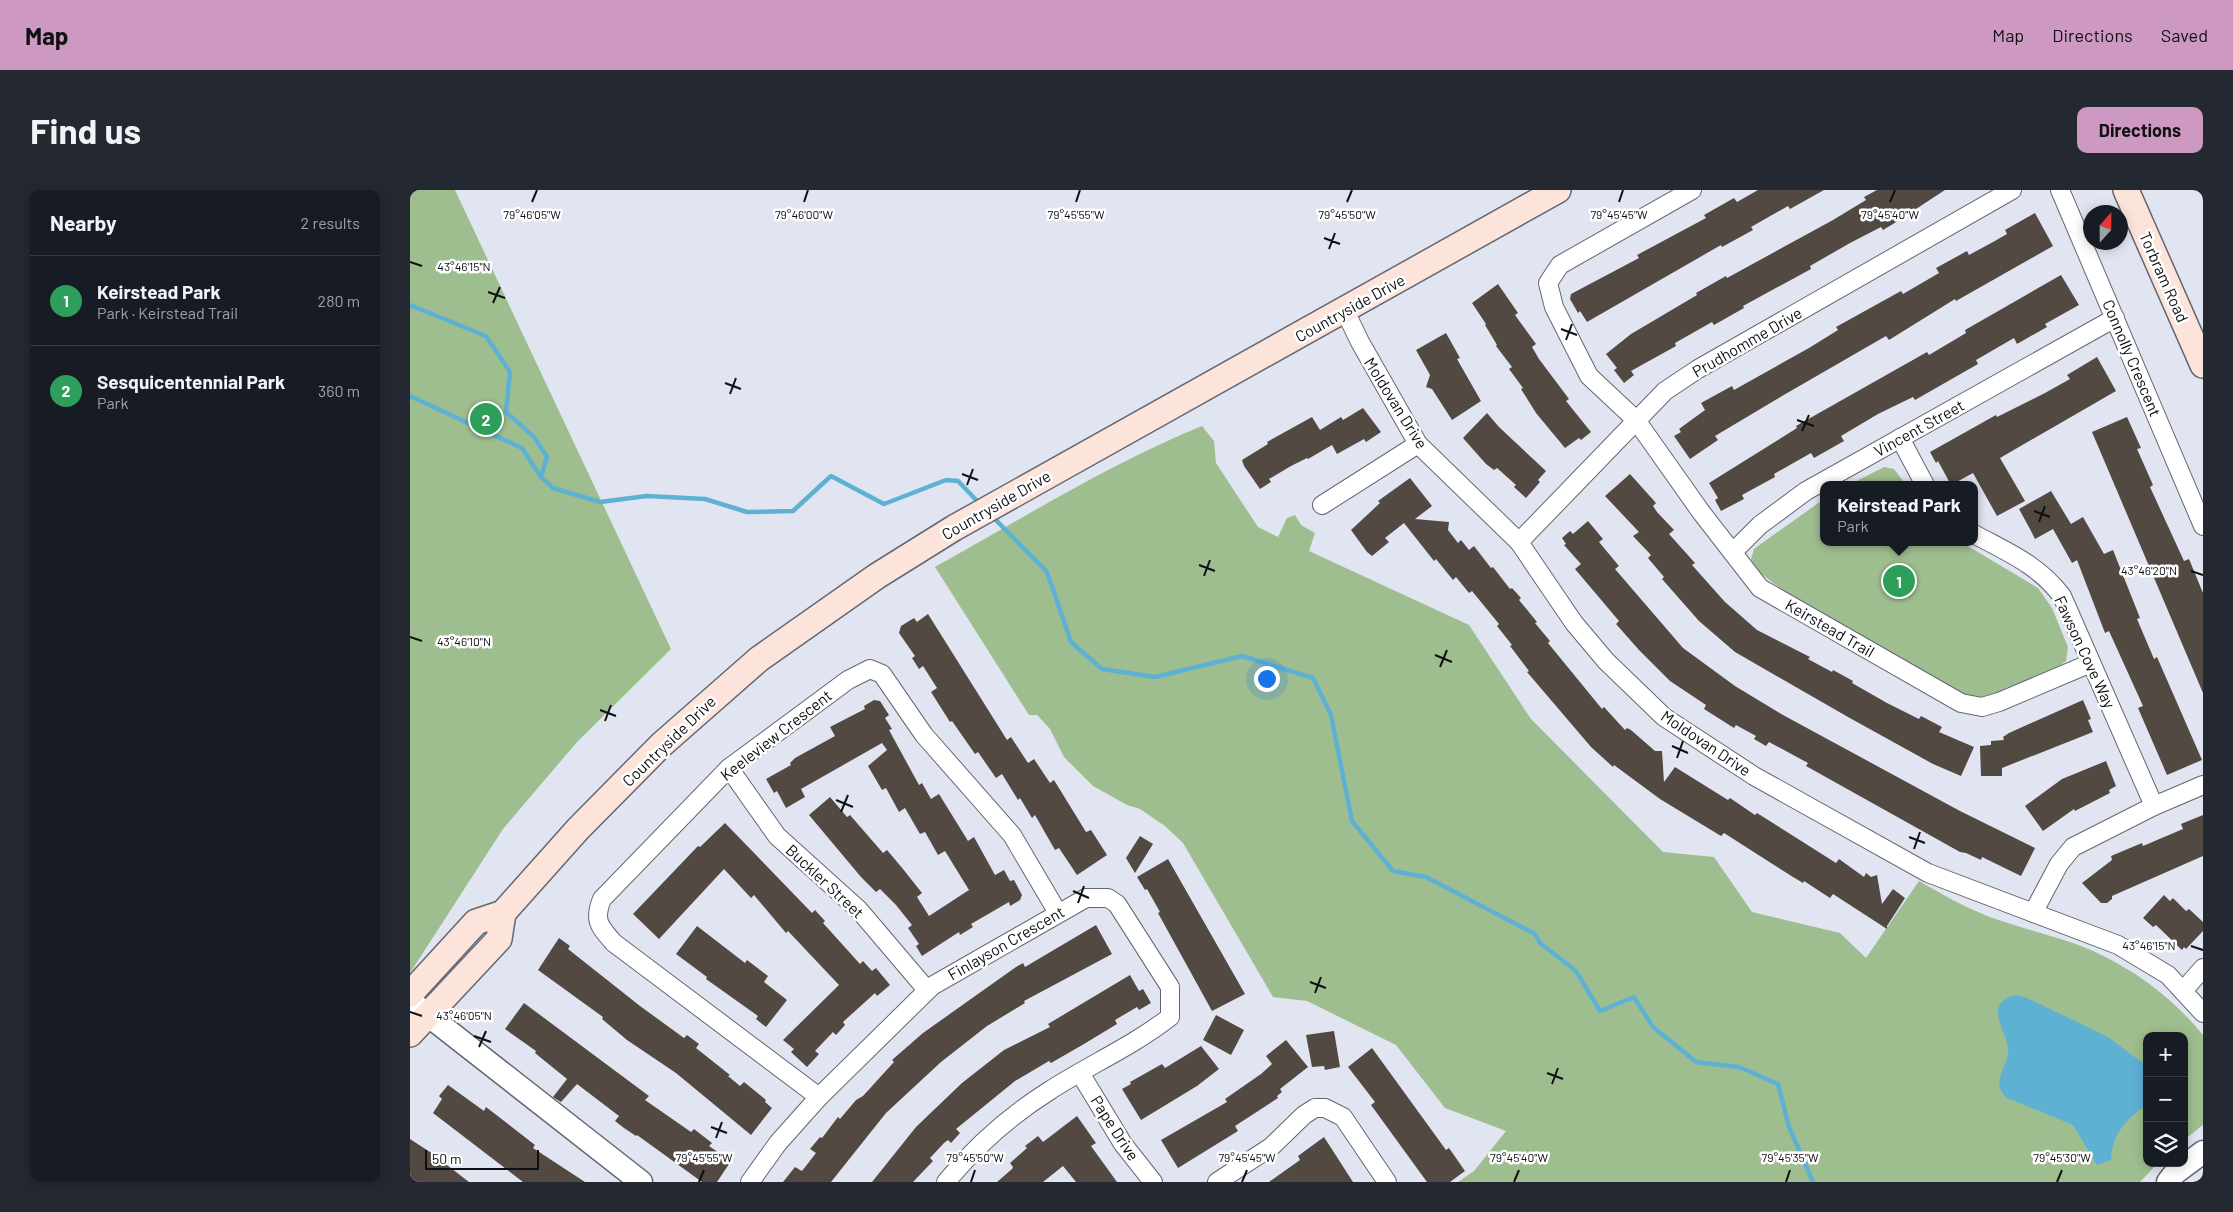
<!DOCTYPE html>
<html lang="en">
<head>
<meta charset="utf-8">
<style>
  body { margin:0; font-family:Barlow,sans-serif; background:#242831; color:#f1f3f6 }
  .controls { position:absolute; right:15px; bottom:15px; display:grid; overflow:hidden; border-radius:10px; box-shadow:0 2px 12px #0003 }
  .controls button { width:45px; height:45px; display:grid; place-items:center; padding:0; border:0; border-bottom:1px solid #363941; background:#171b24; color:#f1f3f6; font:25px sans-serif }
  .compass { position:absolute; left:1673px; top:15px; width:45px; height:45px; border-radius:50%; background:#171b24; box-shadow:0 2px 12px #0003; rotate:21deg }
  .scale { position:absolute; left:15px; bottom:12px; width:114px; box-sizing:border-box; padding-left:5px; border:2px solid #0e0f13; border-top:0; font-size:14px; line-height:18px; white-space:nowrap; color:#0e0f13; -webkit-text-stroke:4px #fff; paint-order:stroke }
  .you { position:absolute; left:856px; top:488px; width:18px; height:18px; margin:-12px; border:4px solid #fff; border-radius:50%; background:#1a73e8; box-shadow:0 0 0 8px #1a73e833 }
  .badge { display:grid; place-items:center; width:32px; height:32px; border-radius:50%; background:#cd98c2; color:#fff; font-size:16px; font-weight:700 }
  .pin { position:absolute; translate:-50% -50%; border:2px solid #fff; box-shadow:0 1px 5px #0006 }
  .popup { position:absolute; left:1410px; top:291px; width:158px; height:65px; box-sizing:border-box; display:grid; place-content:center; border-radius:10px; background:#171b24; filter:drop-shadow(0 1px 4px #0005); font-size:16px; white-space:nowrap; color:#9ea1a6 }
  .popup b { font-size:19px; color:#f1f3f6 }
  .popup::after { content:''; position:absolute; left:50%; top:100%; margin-left:-10px; border:10px solid transparent; border-top-color:#171b24 }
  .list { margin:0; padding:0; list-style:none }
  h2 { display:flex; justify-content:space-between; align-items:center; height:65px; margin:0; padding:0 20px; font-size:21px }
  h2 small { font-size:16px; font-weight:400; color:#9ea1a6 }
  .list li { display:grid; grid-template-columns:32px 1fr auto; gap:15px; align-items:center; box-sizing:border-box; height:90px; padding:0 20px; border-top:1px solid #363941 }
  .list b { display:block; font-size:19px; white-space:nowrap }
  .list p { margin:0; font-size:16px; white-space:nowrap; color:#9ea1a6 }
  .list em { font-size:16px; font-style:normal; color:#9ea1a6 }
  .icon { flex:none; width:28px; height:28px; fill:none; stroke:currentColor; stroke-width:2; stroke-linecap:round; stroke-linejoin:round }
  .map { position:relative; flex:none; width:1793px; height:992px; overflow:hidden; border-radius:10px }
  header { display:flex; align-items:center; gap:30px; box-sizing:border-box; height:70px; padding:0 25px; background:#cd98c2; color:#111 }
  header strong { font-size:24px }
  nav { display:flex; gap:28px; margin-inline-start:auto; font-size:18px }
  .intro { display:flex; align-items:center; justify-content:space-between; box-sizing:border-box; height:120px; padding:0 30px }
  h1 { margin:0; font-size:35px }
  .button { padding:12px 22px; border-radius:10px; background:#cd98c2; color:#111; font-size:18px; font-weight:700 }
  main { display:flex; gap:30px; padding:0 30px }
  aside { flex:1; background:#171b24; border-radius:10px; box-shadow:0 2px 12px #0003 }
  .map>svg:first-child { display:block }
</style>
</head>
<body>
<header>
<strong>Map</strong>
<nav><a>Map</a><a>Directions</a><a>Saved</a></nav>
</header>
<div class="intro"><h1>Find us</h1><a class="button">Directions</a></div>
<main>
<aside>
<h2>Nearby<small>2 results</small></h2>
<ul class="list">
<li><span class="badge" style="background:#2e9e5b">1</span><div><b>Keirstead Park</b><p>Park · Keirstead Trail</p></div><em>280 m</em></li>
<li><span class="badge" style="background:#2e9e5b">2</span><div><b>Sesquicentennial Park</b><p>Park</p></div><em>360 m</em></li>
</ul>
</aside>
<div class="map">
<svg width="1793" height="992" viewBox="0 0 1793 992">
  <rect width="100%" height="100%" fill="#e1e5f1"/>
  <g fill="#9fbe8f">
    <path d="M0 0H45L261 459 167 552 93 639 0 783Z"/>
    <path d="M792 236 804 251 806 273 848 337 868 347 877 328 885 325 891 335 905 343 899 361 1059 435 1121 529 1253 662 1304 667 1342 722 1430 743 1456 768 1509 691C1531 704 1553 716 1577 726 1604 736 1633 743 1660 752 1712 770 1759 803 1793 845V935L1774 950V846H1737V973H1748L1730 992H1048L1064 981 1096 941 1035 918 986 855 897 811 863 807 773 653 755 636 730 619 717 615 683 596 654 567 640 539 627 525H619L525 377C613 328 699 274 792 236Z"/>
    <path d="M1474 277 1484 279 1496 295H1439Z"/>
    <path d="M1414 309V352H1551L1628 398 1642 418 1658 457 1656 471 1648 477 1596 498 1579 508H1562L1384 409 1345 379 1341 369 1344 359 1348 356Z"/>
  </g>
  <path fill="#5fb1d4" d="M1604 805 1615 807 1698 847 1737 876V914C1716 930 1703 942 1701 970L1687 975 1663 935 1597 908C1578 891 1600 877 1598 858 1596 839 1573 815 1604 805Z"/>
  <g fill="none" stroke-linecap="round" stroke-linejoin="round">
    <g stroke="#5fb1d4" stroke-width="4.5">
      <path d="M0 115 76 146 100 182 96 222 124 247 137 267 131 287"/>
      <path d="M0 206 112 258 131 287 143 298 190 312 237 306 295 309 337 322 383 321 421 286 474 314 536 290 548 291 570 314"/>
      <path d="M581 325 637 382 661 452 692 479 745 487 832 466 903 488 921 525 942 631 983 681 1016 687 1125 744 1130 753 1166 781 1190 821 1224 807 1243 837 1286 872 1329 877 1368 894 1379 937 1403 992"/>
    </g>
  </g>
  <g fill="#534943">
    <path d="M1348 0H1414L1380 19 1378 16 1341 37 1343 40 1312 57 1311 55 1177 132 1170 121 1168 123 1160 109 1161 104 1229 68 1227 65 1296 28 1294 25 1324 8 1327 12Z"/>
    <path d="M1467 0H1535L1483 34 1473 40 1471 37 1440 53 1400 76 1401 79 1333 116 1334 118 1304 135 1302 132 1265 153 1266 156 1221 181 1224 185 1214 193 1204 180 1207 178 1196 164 1221 144 1287 105 1286 103 1316 86 1317 88 1423 30 1456 10 1454 7Z"/>
    <path d="M1625 23 1643 56 1546 111 1545 109 1479 150 1476 146 1372 206 1305 246 1308 250 1280 269 1264 246 1271 242 1269 239 1295 220 1291 213 1322 196 1324 200 1399 158 1428 140 1426 137 1491 101 1493 104 1529 83 1526 78 1557 61 1559 65 1583 52 1597 44 1595 40Z"/>
    <path d="M1651 85 1669 115 1635 134 1637 137 1607 154 1604 148 1566 170 1568 174 1505 210 1503 207 1468 224 1431 246 1434 251 1404 268 1401 263 1364 284 1365 287 1332 305 1334 309 1311 321 1305 310 1308 308 1299 293 1387 238 1386 236 1517 162 1519 165 1556 143 1555 140Z"/>
    <path d="M1088 94 1108 123 1105 125 1126 154 1122 157 1129 169 1159 209 1156 211 1181 242 1171 250 1169 248 1155 258 1126 223 1111 199 1113 198 1099 179 1102 177 1086 156 1087 155 1075 135 1076 134 1062 113Z"/>
    <path d="M1036 143 1050 168 1047 169 1071 211 1042 230 1022 199 1016 197 1020 185 1006 160Z"/>
    <path d="M1687 167 1706 201 1590 268 1615 311 1587 326 1563 283 1541 295 1528 271 1526 273 1520 262 1586 225 1587 227 1635 203 1660 189 1657 185Z"/>
    <path d="M953 218 971 242 956 252 954 249 927 264 922 255 898 269 897 268 881 276 859 289 861 292 850 299 834 276 832 270 858 254 857 252 902 227 910 240 931 227 933 230Z"/>
    <path d="M1077 223 1089 237 1136 281 1128 290 1130 292 1116 308 1104 297 1106 295 1087 278 1084 280 1076 274 1053 248Z"/>
    <path d="M1717 227 1731 258 1727 259 1743 295 1740 297 1774 371 1779 369 1793 403V503L1682 242Z"/>
    <path d="M1220 284 1246 313 1243 316 1247 322 1264 340 1259 344 1285 373 1282 375 1315 412 1347 440 1400 467 1398 469 1422 482 1423 480 1443 491 1442 493 1477 513 1509 529 1511 526 1532 537 1529 542 1564 557 1551 586 1523 574 1438 527 1325 462 1289 431 1252 389 1254 387 1238 368 1241 365 1223 346 1229 342 1195 306Z"/>
    <path d="M1000 288 1022 316 1005 329 1039 332 1038 340 1048 353 1051 350 1059 360 1064 356 1081 378 1083 377 1100 399 1102 398 1111 408 1109 410 1127 432 1125 433 1140 451 1138 453 1192 519 1194 517 1215 540 1217 538 1221 540 1245 561H1252L1254 592 1265 577 1318 610 1320 608 1345 625 1347 623 1426 673 1429 669 1454 687 1456 683 1461 687 1467 685 1472 714 1483 699 1495 708 1477 736V739L1423 704 1420 708 1394 691 1393 693 1383 687 1314 643 1311 646 1250 609 1204 575 1203 577 1181 557 1117 482 1119 481 1100 456 1102 455 1087 436 1089 434 1062 401 1059 403 1046 387 1043 390 1026 369 1024 371 994 333 975 348 979 352 962 366 957 362 941 340 970 313 968 311Z"/>
    <path d="M1641 301 1661 334 1673 327 1694 364 1703 360 1730 428 1727 429 1744 469 1747 467 1792 570 1757 585 1728 518 1733 516 1699 441 1695 443 1667 370 1662 373 1643 339 1625 349 1620 339 1609 319Z"/>
    <path d="M1178 331 1193 349 1189 352 1209 376 1205 379 1273 458 1325 496 1373 525 1550 621 1625 658 1611 686 1572 667 1571 670 1556 663 1550 662 1396 576 1398 573 1359 552 1356 556 1344 549 1346 546 1326 535 1324 538 1294 519 1296 515 1260 491 1229 460 1206 434 1209 431 1165 379 1171 374 1154 355 1156 354 1152 348 1160 341 1163 344Z"/>
    <path d="M518 424 597 550 601 547 618 573 624 569 640 593 644 590 676 642 681 640 697 665 667 685 649 658 645 660 625 625 622 628 610 608 608 610 592 584 586 588 568 562 565 564 542 531 540 532 521 502 527 498 513 476 509 479 502 468 505 466 489 443 491 436 504 428 507 432Z"/>
    <path d="M464 510 470 511 479 525 475 528 482 539 479 540 509 595 512 593 521 609 529 604 558 651 564 647 585 685 594 680 600 691 604 690 612 705 610 710 600 716 599 712 561 734 563 737 550 745 549 742 512 766 506 756 509 754 498 738 502 735 486 715 470 699 466 702 451 687 399 625 420 607 437 627 440 625 473 663 477 660 493 679 512 703 507 707 519 726 559 700 535 661 528 665 515 642 510 644 495 618 489 622 476 598 472 600 458 576 477 560 472 553 391 599 395 607 376 618 367 601 364 603 356 589 381 575 380 573 385 568 425 546 420 537 455 519 454 516Z"/>
    <path d="M1673 510 1681 529 1678 530 1683 542 1592 578V586H1571L1570 556 1581 555V551L1594 550 1593 547 1599 543Z"/>
    <path d="M1696 571 1706 596 1699 600 1700 603 1665 621 1664 619 1633 641 1615 616 1652 589Z"/>
    <path d="M1793 625V666L1702 706V709L1697 713H1691L1672 693 1702 670 1701 666 1732 653 1733 656 1773 639 1771 634Z"/>
    <path d="M315 633 402 723 405 720 415 731 413 733 450 774 453 771 462 781 466 778 480 795 467 806 465 803 433 832 435 835 426 845 423 842 405 861 409 864 397 877 381 862 384 859 373 850 429 795 378 741 376 743 344 705 341 708 314 679 249 749 223 724 288 656 290 657Z"/>
    <path d="M730 646 743 654 725 683 716 668Z"/>
    <path d="M758 669 835 804 802 821 748 723 750 722 737 699 735 700 727 687Z"/>
    <path d="M1754 705 1760 711 1763 708 1776 721 1779 719 1793 732V741L1776 759 1774 757 1772 760 1746 735 1743 737 1733 728Z"/>
    <path d="M686 735 702 764 614 811 615 813 577 836 531 872 476 923 421 992H373L385 977 392 981 406 963 400 959 410 947 412 948 428 927 430 929 446 910 453 906 484 872 482 870 513 843 606 777 613 773 615 777Z"/>
    <path d="M287 736 335 773 337 770 358 786 354 792 377 810 356 837 346 829 348 826 296 789 297 787 266 764Z"/>
    <path d="M149 748 160 756 158 759 230 816 274 848 277 845 289 854 286 858 320 885 318 886 330 896 334 892 356 910 355 912 362 918 341 945 266 883 217 850 192 829 193 827 128 780Z"/>
    <path d="M720 785 729 801 733 799 741 813 729 820 727 817 705 830 707 834 674 854 641 873 639 871 605 891 546 939 550 943 541 953 538 950 534 953 520 968 523 971 503 992H462L506 937 552 893 594 860 640 837 638 834Z"/>
    <path d="M114 813 239 906 235 910 281 942 284 939 302 953 299 956 321 971 307 992H292L227 945 226 946 214 938 205 931 209 926 167 894 151 912 143 907 157 889 125 863 126 861 95 839Z"/>
    <path d="M806 825 834 840 821 865 793 850Z"/>
    <path d="M924 841 930 877 915 880 914 876 902 877 896 845Z"/>
    <path d="M876 850 898 877 870 899 872 902 867 906 868 908 825 936 828 941 768 978 751 950 817 912 815 909 851 884 862 874 856 866Z"/>
    <path d="M791 856 809 879 787 896 731 930 712 899 721 894 720 892 752 874 755 878Z"/>
    <path d="M962 858 1036 960 1039 958 1055 981 1040 992H1017L961 915 965 912 938 877Z"/>
    <path d="M38 895 74 921 76 917 125 955 123 958 175 992H113L23 923 32 909 29 906Z"/>
    <path d="M667 926 686 953 681 956 707 992H666L653 976 633 992H587L602 979 603 977 600 973 617 958 615 956 628 946 633 952Z"/>
    <path d="M914 947 943 992H859L890 970 888 966Z"/>
    <path d="M0 949 20 962 59 992H0Z"/>
  </g>
  <g fill="none" stroke-linecap="round" stroke-linejoin="round">
    <g stroke="#636771" stroke-width="20">
      <g id="minor">
        <path d="M1282 0 1150 75 1138 93 1144 117 1179 186 1226 230 1291 322 1350 398 1551 513 1572 517 1589 512 1681 473"/>
        <path d="M1650 0 1793 336"/>
        <path d="M935 121 950 152 1008 254 1109 352 1164 433 1196 471 1254 527 1344 586 1518 683 1708 755 1758 785 1793 823"/>
        <path d="M1490 248 1515 295"/>
        <path d="M912 315 1008 254"/>
        <path d="M1564 344C1599 363 1627 374 1652 406L1744 616"/>
        <path d="M1109 352 1255 201 1288 179 1602 0"/>
        <path d="M1323 362 1350 335 1396 301 1705 128"/>
        <path d="M319 578 367 646 449 720 517 800"/>
        <path d="M1623 723 1649 674 1663 657 1744 616 1793 595"/>
        <path d="M1773 801 1793 778"/>
        <path d="M670 883 713 954 743 992"/>
        <path d="M409 907 204 753C190 737 183 731 192 709L319 578 438 490 460 479 472 484 514 545 602 645 648 723"/>
        <path d="M340 992 368 953 409 907 522 796 676 708H698L707 714 760 797V827C723 856 679 875 639 901 601 925 565 957 536 992"/>
        <path d="M807 992 861 957 894 925 905 918H915L933 927 977 992"/>
      </g>
    </g>
    <g stroke="#636771" stroke-width="25">
      <g id="tertiary">
        <path d="M0 811 231 992"/>
        <path d="M1758 992 1765 983 1793 962"/>
      </g>
    </g>
    <g stroke="#636771" stroke-width="28">
      <g id="secondary">
        <path d="M1716 0 1793 175"/>
        <path d="M0 804 66 732 93 723 168 639 251 555 349 469 467 386 544 338 1148 0"/>
        <path d="M0 844 89 749 93 723"/>
      </g>
    </g>
    <use href="#minor" stroke="#fff" stroke-width="18"/>
    <use href="#tertiary" stroke="#fff" stroke-width="22"/>
    <use href="#secondary" stroke="#fce4db" stroke-width="25"/>
  </g>
  <path fill="none" stroke="#0e0f13" stroke-width="2" d="M122 12 127 0M394 12 398 0M666 12 670 0M937 12 942 0M1209 12 1213 0M1480 12 1485 0M914 48 930 54M919 59 925 43M0 72 12 76M78 102 95 108M83 113 90 97M1151 139 1167 145M1156 150 1162 134M315 193 331 199M320 204 326 188M1387 230 1404 236M1392 241 1399 225M552 284 568 290M557 295 563 279M1624 321 1640 327M1629 332 1635 316M789 375 805 381M1781 381 1793 385M794 386 800 370M0 447 12 451M1025 465 1042 472M1030 477 1037 460M190 520 206 526M195 531 201 515M1262 556 1278 563M1267 568 1273 551M426 610 443 617M431 622 438 605M1499 647 1515 653M1504 659 1510 642M663 701 679 708M668 713 674 696M1781 756 1793 760M900 792 916 798M905 803 911 787M0 822 12 826M64 846 81 852M69 857 76 841M1137 883 1153 889M1142 894 1148 878M301 937 317 943M306 948 312 932M289 992 294 980M561 992 565 980M832 992 837 980M1104 992 1109 980M1376 992 1380 980M1647 992 1652 980"/>
  <g text-anchor="middle" stroke-width="5" stroke-linejoin="round" paint-order="stroke">
    <g font-size="16" fill="#0e0f13" stroke="#fff">
      <text transform="translate(1754 87) rotate(66)" y="6">Torbram Road</text>
      <text transform="translate(940 118) rotate(-29)" y="6">Countryside Drive</text>
      <text transform="translate(1337 152) rotate(-30)" y="6">Prudhomme Drive</text>
      <text transform="translate(1722 168) rotate(67)" y="6">Connolly Crescent</text>
      <text transform="translate(986 213) rotate(58)" y="6">Moldovan Drive</text>
      <text transform="translate(1509 238) rotate(-29)" y="6">Vincent Street</text>
      <text transform="translate(586 315) rotate(-30)" y="6">Countryside Drive</text>
      <text transform="translate(1420 438) rotate(30)" y="6">Keirstead Trail</text>
      <text transform="translate(1675 462) rotate(65)" y="6">Fawson Cove Way</text>
      <text transform="translate(366 545) rotate(-38)" y="6">Keeleview Crescent</text>
      <text transform="translate(259 551) rotate(-44)" y="6">Countryside Drive</text>
      <text transform="translate(1296 553) rotate(34)" y="6">Moldovan Drive</text>
      <text transform="translate(415 691) rotate(43)" y="6">Buckler Street</text>
      <text transform="translate(596 753) rotate(-30)" y="6">Finlayson Crescent</text>
      <text transform="translate(705 938) rotate(57)" y="6">Pape Drive</text>
    </g>
  </g>
  <g font-size="12" text-anchor="middle" fill="#0e0f13" stroke="#fff" stroke-width="5" stroke-linejoin="round" paint-order="stroke">
    <text x="394" y="29">79°46'00"W</text>
    <text x="666" y="29">79°45'55"W</text>
    <text x="1209" y="29">79°45'45"W</text>
    <text x="1480" y="29">79°45'40"W</text>
    <text x="122" y="29">79°46'05"W</text>
    <text x="937" y="29">79°45'50"W</text>
    <text x="54" y="81">43°46'15"N</text>
    <text x="1739" y="385">43°46'20"N</text>
    <text x="54" y="456">43°46'10"N</text>
    <text x="1739" y="760">43°46'15"N</text>
    <text x="54" y="830">43°46'05"N</text>
    <text x="294" y="972">79°45'55"W</text>
    <text x="565" y="972">79°45'50"W</text>
    <text x="837" y="972">79°45'45"W</text>
    <text x="1109" y="972">79°45'40"W</text>
    <text x="1380" y="972">79°45'35"W</text>
    <text x="1652" y="972">79°45'30"W</text>
  </g>
</svg>
<div class="controls">
<button>+</button>
<button>−</button>
<button><svg class="icon" aria-label="layers" viewBox="0 0 24 24"><path d="M12 4l9 5-9 5-9-5zM3 14l9 5 9-5"/></svg></button>
</div>
<svg class="compass" viewBox="-18 -18 36 36"><path d="M0-13l5 13h-10z" fill="#e53935"/><path d="M0 13l5-13h-10z" fill="#9ea1a6"/></svg>
<div class="scale">50 m</div>
<div class="you"></div>
<div class="pin badge" style="left:1489px;top:391px;background:#2e9e5b">1</div>
<div class="popup"><b>Keirstead Park</b>Park</div>
<div class="pin badge" style="left:76px;top:229px;background:#2e9e5b">2</div>
</div>
</main>
</body>
</html>
